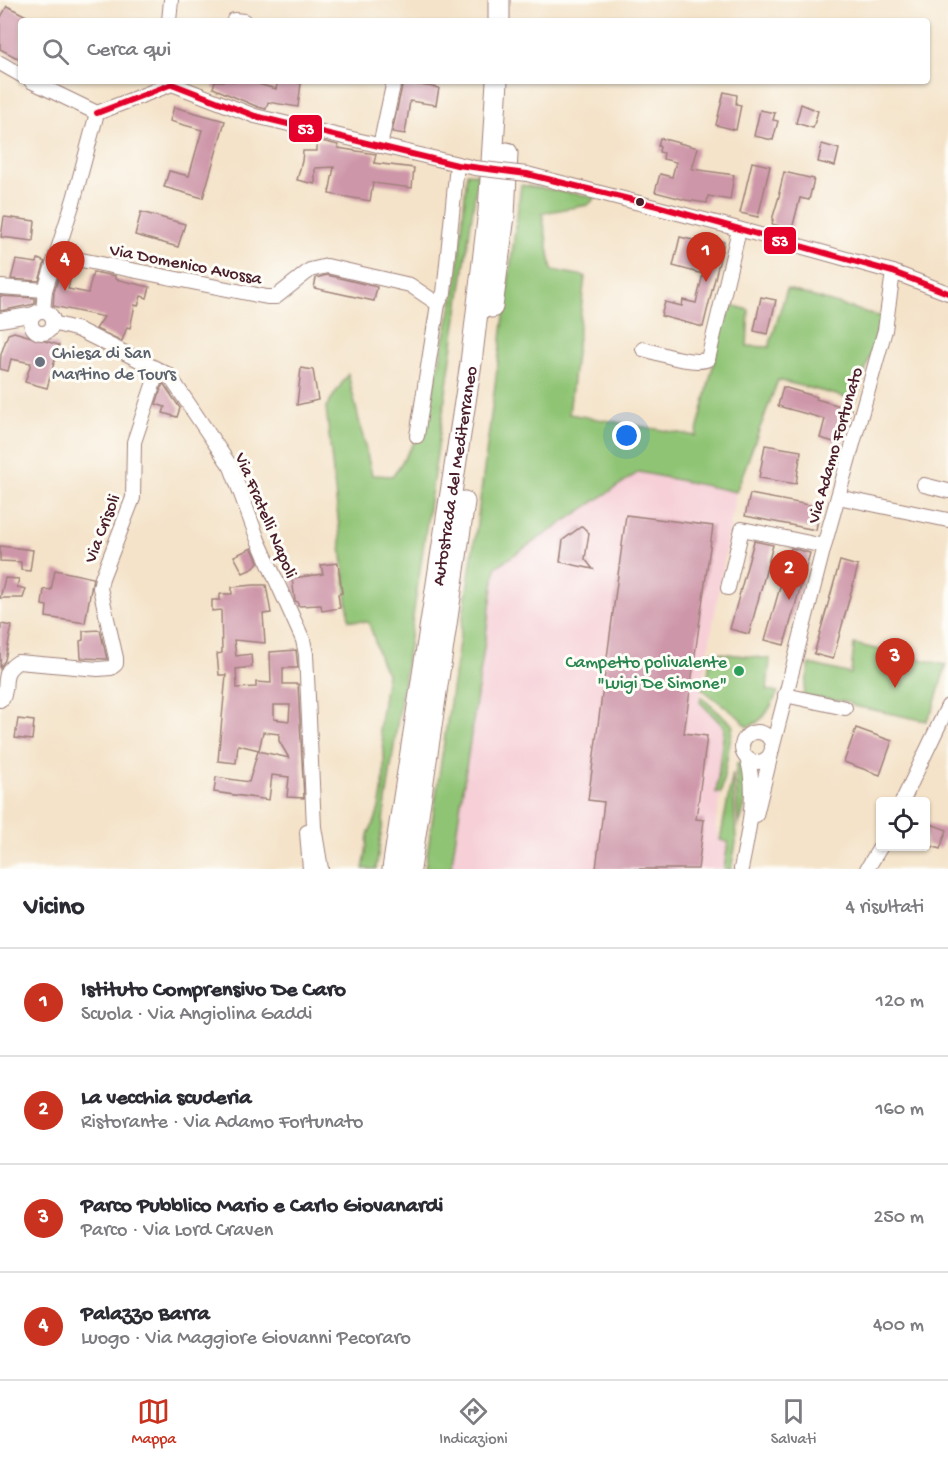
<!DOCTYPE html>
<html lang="it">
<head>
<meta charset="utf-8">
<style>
  body { margin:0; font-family:"Gochi Hand",sans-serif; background:#f7f7f7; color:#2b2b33 }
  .controls { position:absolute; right:18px; bottom:18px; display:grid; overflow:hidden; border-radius:6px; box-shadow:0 2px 4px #0004 }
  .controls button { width:54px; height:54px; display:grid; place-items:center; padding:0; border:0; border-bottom:2px solid #e1e1e2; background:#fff; color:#2b2b33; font:30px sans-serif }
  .you { position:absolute; left:627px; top:436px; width:21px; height:21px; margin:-15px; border:4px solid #fff; border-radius:50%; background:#1a73e8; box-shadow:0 0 0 9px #1a73e833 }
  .badge { display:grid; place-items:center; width:39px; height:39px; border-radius:50%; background:#c8321e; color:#fff; font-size:20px; font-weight:700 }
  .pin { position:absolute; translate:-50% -50px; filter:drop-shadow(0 2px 3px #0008) }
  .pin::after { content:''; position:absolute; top:32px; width:21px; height:18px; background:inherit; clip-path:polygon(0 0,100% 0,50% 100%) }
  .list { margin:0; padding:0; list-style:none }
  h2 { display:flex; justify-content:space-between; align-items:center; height:78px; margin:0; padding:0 24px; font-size:26px }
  h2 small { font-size:20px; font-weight:400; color:#7c7c81 }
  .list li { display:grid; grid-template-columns:39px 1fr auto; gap:18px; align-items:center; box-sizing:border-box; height:108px; padding:0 24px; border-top:2px solid #e1e1e2 }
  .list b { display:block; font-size:22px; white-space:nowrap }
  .list p { margin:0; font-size:20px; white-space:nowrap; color:#7c7c81 }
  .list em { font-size:20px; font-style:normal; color:#7c7c81 }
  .icon { flex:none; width:33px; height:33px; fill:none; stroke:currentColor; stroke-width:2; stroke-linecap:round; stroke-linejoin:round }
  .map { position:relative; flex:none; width:948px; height:869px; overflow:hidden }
  .search { position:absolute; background:#fff; box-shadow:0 2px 4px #0004; left:18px; right:18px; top:18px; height:66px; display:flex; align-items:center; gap:15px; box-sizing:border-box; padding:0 21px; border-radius:6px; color:#7c7c81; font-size:22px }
  .sheet { height:510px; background:#fff }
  nav { display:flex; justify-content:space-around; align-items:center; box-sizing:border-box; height:84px; border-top:2px solid #e1e1e2; background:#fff; font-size:16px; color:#7c7c81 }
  nav a { display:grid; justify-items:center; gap:3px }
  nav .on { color:#c8321e }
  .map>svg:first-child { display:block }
</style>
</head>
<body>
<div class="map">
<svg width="948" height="869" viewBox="0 0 948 869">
  <rect width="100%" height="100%" fill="#fdfcf7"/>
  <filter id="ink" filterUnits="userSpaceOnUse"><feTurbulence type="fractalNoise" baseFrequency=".0167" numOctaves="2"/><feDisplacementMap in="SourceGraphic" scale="12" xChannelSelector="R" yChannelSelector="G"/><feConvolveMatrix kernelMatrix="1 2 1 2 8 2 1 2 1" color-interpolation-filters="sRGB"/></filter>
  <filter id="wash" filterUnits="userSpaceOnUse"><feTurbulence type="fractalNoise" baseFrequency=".008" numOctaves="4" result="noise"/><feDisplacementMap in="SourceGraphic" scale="24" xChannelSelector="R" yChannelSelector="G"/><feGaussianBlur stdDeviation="1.35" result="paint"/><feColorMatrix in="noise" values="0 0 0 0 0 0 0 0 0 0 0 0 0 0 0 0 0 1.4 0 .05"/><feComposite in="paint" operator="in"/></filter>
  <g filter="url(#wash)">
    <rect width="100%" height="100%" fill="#f4e3c9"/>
    <path fill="#f6cfd7" d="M639 472 736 492 699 703 723 727 716 792 721 793 715 827 720 840 728 842 724 869H451L496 567Z"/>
    <g fill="#90c475" stroke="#6d7250" stroke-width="1.5">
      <path d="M467 173 478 174 376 869H363C366 858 366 847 368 836 368 831 372 828 374 823 383 803 389 749 379 730L387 673C375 655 377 640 368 622L349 620 326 407 348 374 372 475 393 476 425 426 457 282Z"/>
      <path d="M521 185 596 197 588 205 542 213 552 270 585 276 569 414 696 436 728 304 749 310 747 346 769 347 787 289 882 317 856 400 778 380 736 492 639 472 496 567 451 869H425L477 523Z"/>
      <path d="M854 644 946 665 933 710 926 721 854 706 848 702 803 696 810 664 851 674Z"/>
      <path d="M711 652 770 659 767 690 778 692C770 708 765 721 747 727L741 719 702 689 703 683H707Z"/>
      <path d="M701 697 733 725 721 793H716L724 729 723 726 700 702Z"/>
      <path d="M739 762 742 765C746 784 747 809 738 826L736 772 737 763Z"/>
      <path d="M733 773 736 843 731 869H724L728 842 720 840Z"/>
    </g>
    <g id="blocks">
      <g fill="#ce96a9" fill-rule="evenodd">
        <path d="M7 6 36 21H21V60L0 49V19Z"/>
        <path d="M215 81H247L276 89 278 81H298V83H301L298 107 268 102 266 109 258 107 213 88Z"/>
        <path d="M403 82 439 88 436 105 410 101 405 134 392 132Z"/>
        <path d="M724 92 737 95 736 104 741 105 736 130 716 125Z"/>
        <path d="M801 104 818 111 813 128 796 123Z"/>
        <path d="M174 107 225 121 203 198 164 187 169 171 189 176 202 130 170 121Z"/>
        <path d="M760 110 775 113 773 120 778 121 773 140 754 136Z"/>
        <path d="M660 138 698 148 692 169 734 175 730 200 708 196 707 203 686 200 655 192 660 174 672 177 676 162 663 159 664 153 659 152 660 147 658 146Z"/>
        <path d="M317 140 338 145V148L376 154 374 163 414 168 412 188 373 183 370 201 329 194 334 167 315 168V184L297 180 302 161 303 151H317Z"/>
        <path d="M822 144 839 149 835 166 818 162Z"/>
        <path d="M752 162 770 166 758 217 740 213Z"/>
        <path d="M784 172 814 179 809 200 800 198 792 229 772 224 773 220H772L780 193H779Z"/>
        <path d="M141 212 185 224 178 247 135 235Z"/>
        <path d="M4 217 35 221 33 241 1 237Z"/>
        <path d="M680 237 710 244 712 239 724 242 703 327 661 316 665 302 682 306 683 300 696 303 703 274 673 266Z"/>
        <path d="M38 259 45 262 39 281 11 279 16 260 37 263Z"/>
        <path d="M61 270 72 272 68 289 88 293 93 272 115 276V279L150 287 147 298 141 296 138 306 135 305 130 328 127 327 122 341 96 329 104 317 53 306 54 292Z"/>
        <path d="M327 275 377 287 374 301 314 288 316 278Z"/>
        <path d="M0 296 35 298V304L0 311Z"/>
        <path d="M761 297 776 300 768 334 754 331Z"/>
        <path d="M14 332 59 345 47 388 25 382 31 363 11 359 8 371 0 369 1 354 8 334Z"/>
        <path d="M301 368 313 370 318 400 297 405Z"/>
        <path d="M163 383 180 408 177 417 163 413 165 407 156 404Z"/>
        <path d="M783 387 817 397 816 399 851 409 841 444 820 438 825 419 778 406Z"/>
        <path d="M765 445 801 451 796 484 759 478Z"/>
        <path d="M750 494 820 507 816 530 745 516Z"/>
        <path d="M626 515 713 526 684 733 707 736 696 819 704 820 698 869H596L604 802 588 800Z"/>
        <path d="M582 526 589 533 585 559 593 569 560 562 563 540Z"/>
        <path d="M754 541 773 545 749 634 730 629Z"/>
        <path d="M0 546 33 550 30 571 21 570V562L0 561Z"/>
        <path d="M252 548 258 562 254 568 243 573 234 556Z"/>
        <path d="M791 548 810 553 784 645 765 640Z"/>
        <path d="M840 561 858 566 833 659 814 654Z"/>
        <path d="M338 563 342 593 338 594 340 608 322 611 321 605 298 606V602L295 601 292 578 323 574 321 565Z"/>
        <path d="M55 570 93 578 85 623 46 617 47 606 42 605 44 589 51 590Z"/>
        <path d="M5 578 19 579 17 587 26 589 23 598H0Z"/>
        <path d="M254 585H266L271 613 263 614 265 643 234 640 236 656 251 654 252 667 236 669 237 688 256 687V682L271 683 270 652 296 650 298 668H283V684H298L304 798 287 797 289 777 272 775 269 800 214 792 216 777 249 782 258 751 289 758 279 741V734L263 732 259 750 238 745 236 763 218 761 226 675H219L217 654 222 653 221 610 212 611V600H220V594H232V587ZM274 705H290L289 721 274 719Z"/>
        <path d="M1 624 12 626 5 660 0 668Z"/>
        <path d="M100 630 107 659 81 658 80 641 83 640V631Z"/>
        <path d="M18 719 34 721 32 740 15 738Z"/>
        <path d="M856 728 892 741 880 775 844 762Z"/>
        <path d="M928 823 947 830 940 849 926 844V830Z"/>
      </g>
    </g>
  </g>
  <g filter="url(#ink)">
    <use href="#blocks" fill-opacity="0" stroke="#9f817a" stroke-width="1.5"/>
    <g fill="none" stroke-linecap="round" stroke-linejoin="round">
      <g stroke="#9f817a" stroke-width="16">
        <g id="minor">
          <path d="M234 20 244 21"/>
          <path d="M169 21 171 0"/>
          <path d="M0 63 21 75"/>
          <path d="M31 81 97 113"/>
          <path d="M97 113 172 84 255 116 475 168"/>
          <path d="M380 146 394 81"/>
          <path d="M527 174 724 225 893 272 948 293"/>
          <path d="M56 255 267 297H276L310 270 327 266 410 285 438 304 444 293 457 165"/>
          <path d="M0 287 45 290"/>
          <circle cx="42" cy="322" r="11"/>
          <path d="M43 311 45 290 74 199 97 113"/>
          <path d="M0 320 35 314"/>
          <path d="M53 323 79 330 169 375 231 467 258 540 303 640 306 654 314 827 321 869"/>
          <path d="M643 349C659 353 694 366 708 359L739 230"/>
          <path d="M417 436 438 304"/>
          <path d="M924 485 948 491"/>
          <path d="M838 497 948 520"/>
          <path d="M728 588 742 529 824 546"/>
          <path d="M785 695 845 708"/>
          <path d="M0 700 3 698C9 682 0 673 18 662L98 669 111 668 116 664V658L100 588 102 578 133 498 134 442 158 370"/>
          <circle cx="757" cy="747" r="15"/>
          <path d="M772 749 824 546 885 330 893 272"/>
          <path d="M902 802 948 706"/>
          <path d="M756 815 771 754"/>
          <path d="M307 832 310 869"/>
          <path d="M741 869C748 834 758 792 747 758"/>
          <path d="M867 869 881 846"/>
        </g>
      </g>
      <g stroke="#9f817a" stroke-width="23">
        <g id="highway">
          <path d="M499 21V0"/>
          <path d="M492 307 504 216 507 153"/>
          <path id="s1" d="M393 869 471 363 489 211 497 81"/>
          <path d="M410 869 464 502"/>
        </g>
      </g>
      <use href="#minor" stroke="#fff" stroke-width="14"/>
      <use href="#highway" stroke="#fff" stroke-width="21"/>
      <g stroke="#9f817a" stroke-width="16" stroke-linecap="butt">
        <path id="minor-bridge" d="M475 168 527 174"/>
      </g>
      <use href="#minor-bridge" stroke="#fff" stroke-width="14"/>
      <g stroke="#fdfcf7" stroke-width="10">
        <path id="bus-1" d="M97 113 172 84 255 116 457 165 527 174 657 206 893 272 948 293"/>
      </g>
      <use href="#bus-1" stroke="#e4002b" stroke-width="6"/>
    </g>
  </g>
  <circle fill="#4a1f2b" stroke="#fdfcf7" stroke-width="2" cx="640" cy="202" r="5"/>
  <circle fill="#6b7280" stroke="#fdfcf7" stroke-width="2" cx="40" cy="362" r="6"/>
  <circle fill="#2e9e5b" stroke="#fdfcf7" stroke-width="2" cx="739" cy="671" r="6"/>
  <g text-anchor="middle" stroke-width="6" stroke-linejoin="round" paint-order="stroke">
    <g font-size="18" fill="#4a1f2b" stroke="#fdfcf7">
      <text transform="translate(186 263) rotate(11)" y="6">Via Domenico Avossa</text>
      <text transform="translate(834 445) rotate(-74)" y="6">Via Adamo Fortunato</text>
      <text dy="6" stroke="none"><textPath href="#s1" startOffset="398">Autostrada del Mediterraneo</textPath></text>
      <text transform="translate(267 515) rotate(67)" y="6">Via Fratelli Napoli</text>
      <text transform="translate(101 528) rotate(-69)" y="6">Via Crisoli</text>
    </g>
    <g font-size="18" fill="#5b616d" stroke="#fdfcf7" text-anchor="start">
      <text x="52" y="358">Chiesa di San<tspan x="52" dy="21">Martino de Tours</tspan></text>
    </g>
    <g font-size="18" fill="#27864d" stroke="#fdfcf7" text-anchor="end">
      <text x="727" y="667">Campetto polivalente<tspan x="727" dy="21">"Luigi De Simone"</tspan></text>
    </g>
  </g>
  <g stroke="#fdfcf7" stroke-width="2">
    <rect x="288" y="114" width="35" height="29" rx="6" fill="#e4002b"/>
    <rect x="763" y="226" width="34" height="29" rx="6" fill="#e4002b"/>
  </g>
  <g font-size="16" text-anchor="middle" font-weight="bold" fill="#fff">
    <text x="306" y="134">53</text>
    <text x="780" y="246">53</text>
  </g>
</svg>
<div class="controls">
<button><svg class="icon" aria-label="locate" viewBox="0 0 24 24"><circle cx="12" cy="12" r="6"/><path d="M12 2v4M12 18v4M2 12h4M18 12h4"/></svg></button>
</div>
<div class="you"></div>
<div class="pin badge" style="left:706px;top:282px">1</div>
<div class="pin badge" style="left:789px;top:600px">2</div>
<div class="pin badge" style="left:895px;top:688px">3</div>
<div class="pin badge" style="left:65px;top:291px">4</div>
<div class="search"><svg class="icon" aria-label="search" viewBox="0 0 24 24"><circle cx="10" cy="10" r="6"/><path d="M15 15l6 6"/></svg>Cerca qui</div>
</div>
<section class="sheet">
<h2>Vicino<small>4 risultati</small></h2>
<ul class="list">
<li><span class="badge">1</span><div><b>Istituto Comprensivo De Caro</b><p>Scuola · Via Angiolina Gaddi</p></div><em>120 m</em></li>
<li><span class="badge">2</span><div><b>La vecchia scuderia</b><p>Ristorante · Via Adamo Fortunato</p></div><em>160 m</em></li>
<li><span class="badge">3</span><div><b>Parco Pubblico Mario e Carlo Giovanardi</b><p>Parco · Via Lord Craven</p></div><em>250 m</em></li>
<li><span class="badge">4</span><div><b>Palazzo Barra</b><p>Luogo · Via Maggiore Giovanni Pecoraro</p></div><em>400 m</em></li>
</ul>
</section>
<nav>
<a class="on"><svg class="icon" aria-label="map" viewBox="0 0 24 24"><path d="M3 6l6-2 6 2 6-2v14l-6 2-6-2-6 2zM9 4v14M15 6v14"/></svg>Mappa</a>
<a><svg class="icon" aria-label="directions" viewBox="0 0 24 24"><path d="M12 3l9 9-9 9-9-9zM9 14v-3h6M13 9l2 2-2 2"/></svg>Indicazioni</a>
<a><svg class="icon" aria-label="saved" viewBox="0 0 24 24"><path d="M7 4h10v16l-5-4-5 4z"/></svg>Salvati</a>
</nav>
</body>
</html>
